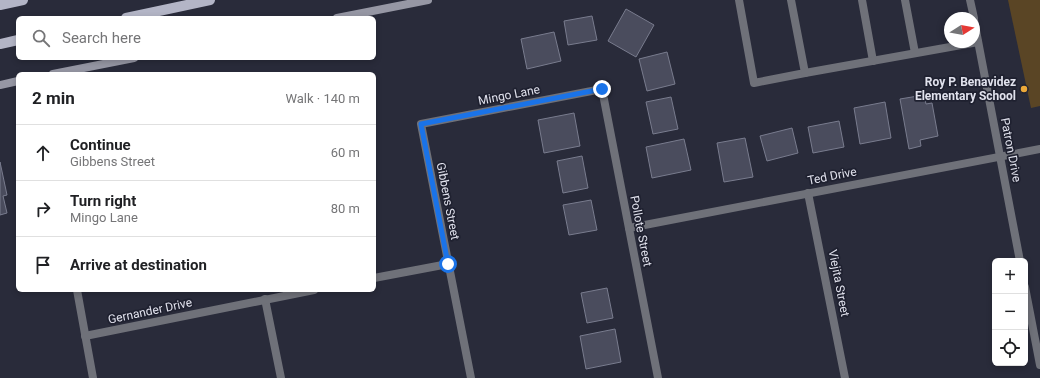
<!DOCTYPE html>
<html lang="en">
<head>
<meta charset="utf-8">
<style>
  body { margin:0; font-family:Roboto,sans-serif; background:#f2f2f2; color:#202124 }
  .controls { position:absolute; right:12px; bottom:12px; display:grid; overflow:hidden; border-radius:6px; box-shadow:0 2px 6px #0003 }
  .controls button { width:36px; height:36px; display:grid; place-items:center; padding:0; border:0; border-bottom:1px solid #e0e0e0; background:#fff; color:#202124; font:20px sans-serif }
  .compass { position:absolute; left:944px; top:12px; width:36px; height:36px; border-radius:50%; background:#fff; box-shadow:0 2px 6px #0003; rotate:79deg }
  .stop { position:absolute; width:12px; height:12px; margin:-9px; border:3px solid #1a73e8; border-radius:50%; background:#fff }
  .stop.end { background:#1a73e8; border-color:#fff; box-shadow:0 1px 4px #0008 }
  .list { margin:0; padding:0; list-style:none }
  h2 { display:flex; justify-content:space-between; align-items:center; height:52px; margin:0; padding:0 16px; font-size:17px }
  h2 small { font-size:13px; font-weight:400; color:#757577 }
  .list li { display:grid; grid-template-columns:26px 1fr auto; gap:12px; align-items:center; box-sizing:border-box; height:56px; padding:0 16px; border-top:1px solid #e0e0e0 }
  .list b { display:block; font-size:15px; white-space:nowrap }
  .list p { margin:0; font-size:13px; white-space:nowrap; color:#757577 }
  .list em { font-size:13px; font-style:normal; color:#757577 }
  .icon { flex:none; width:22px; height:22px; fill:none; stroke:currentColor; stroke-width:2; stroke-linecap:round; stroke-linejoin:round }
  .map { position:relative; flex:none; width:1040px; height:378px; overflow:hidden }
  .search { position:absolute; background:#fff; box-shadow:0 2px 6px #0003; left:16px; top:16px; width:360px; height:44px; display:flex; align-items:center; gap:10px; box-sizing:border-box; padding:0 14px; border-radius:6px; color:#757577; font-size:15px }
  .panel { position:absolute; background:#fff; box-shadow:0 2px 6px #0003; left:16px; top:72px; width:360px; height:220px; border-radius:6px }
  .map>svg:first-child { display:block }
</style>
</head>
<body>
<div class="map">
<svg width="1040" height="378" viewBox="0 0 1040 378">
  <rect width="100%" height="100%" fill="#292b3a"/>
  <path fill="#5a4525" d="M1008 0H1040V106L1031 108Z"/>
  <g fill="#4a4c5d" stroke="#797c8e">
    <path d="M626 9 654 25 636 57 608 41Z"/>
    <path d="M592 16 597 40 568 45 564 21Z"/>
    <path d="M554 32 561 61 527 69 521 39Z"/>
    <path d="M667 52 675 84 647 91 639 59Z"/>
    <path d="M924 95 926 104 932 103 938 136 920 140 921 146 909 149 900 99Z"/>
    <path d="M671 97 678 129 653 134 646 102Z"/>
    <path d="M885 102 891 138 860 144 854 108Z"/>
    <path d="M574 113 580 146 544 153 538 120Z"/>
    <path d="M839 121 844 147 813 153 808 127Z"/>
    <path d="M792 128 798 153 767 161 760 136Z"/>
    <path d="M745 138 753 177 724 182 717 143Z"/>
    <path d="M684 139 691 170 652 178 646 147Z"/>
    <path d="M582 156 588 188 563 193 557 161Z"/>
    <path d="M0 162 7 195 3 196 7 213 0 215Z"/>
    <path d="M591 200 597 230 569 235 563 205Z"/>
    <path d="M607 288 613 318 587 323 581 293Z"/>
    <path d="M615 329 621 362 586 369 580 336Z"/>
  </g>
  <g fill="none" stroke-linecap="round" stroke-linejoin="round">
    <g stroke="#6f7179" stroke-width="8">
      <path d="M739 0 754 83 805 73 791 0"/>
      <path d="M862 0 873 61"/>
      <path d="M905 0 915 53"/>
      <path d="M805 73 978 42"/>
    </g>
    <g stroke="#6f7179" stroke-width="8">
      <path d="M970 0 974 18"/>
      <path d="M974 20 1020 261"/>
      <path d="M808 193 845 378"/>
      <path d="M629 228 1040 149"/>
      <path d="M374 278 448 264"/>
      <path d="M1025 287 1040 365"/>
      <path d="M77 290 93 378"/>
      <path d="M265 299 281 378"/>
      <path d="M85 336 314 290"/>
      <path d="M471 378 421 124 602 89 658 378"/>
    </g>
    <g stroke="#9697a4" stroke-width="8">
      <path d="M337 18 428 0"/>
      <path d="M53 74 134 58"/>
      <path d="M0 85 18 81"/>
    </g>
    <g stroke="#b3b5c6" stroke-width="10">
      <path d="M0 5 23 0"/>
      <path d="M126 18 210 0"/>
      <path d="M0 44 18 40"/>
    </g>
  </g>
  <g fill="none" stroke-linecap="round" stroke-linejoin="round">
    <path stroke="#1a73e8" stroke-width="5" d="M448 264 421 124 602 89"/>
  </g>
  <circle fill="#eca93a" stroke="#1f2130" stroke-width="1.5" cx="1024" cy="89" r="4"/>
  <g text-anchor="middle" stroke-width="3.5" stroke-linejoin="round" paint-order="stroke">
    <g font-size="12" font-weight="bold" fill="#e1e2ed" stroke="#1f2130" text-anchor="end">
      <text x="1016" y="86">Roy P. Benavidez<tspan x="1016" dy="14">Elementary School</tspan></text>
    </g>
    <g font-size="12" fill="#e1e2ed" stroke="#1f2130">
      <text transform="translate(509 95) rotate(-11)" y="4">Mingo Lane</text>
      <text transform="translate(1011 150) rotate(79)" y="4">Patron Drive</text>
      <text transform="translate(832 176) rotate(-11)" y="4">Ted Drive</text>
      <text transform="translate(448 201) rotate(79)" y="4">Gibbens Street</text>
      <text transform="translate(641 231) rotate(79)" y="4">Pollote Street</text>
      <text transform="translate(839 283) rotate(79)" y="4">Viejita Street</text>
      <text transform="translate(150 311) rotate(-12)" y="4">Gernander Drive</text>
    </g>
  </g>
</svg>
<div class="controls">
<button>+</button>
<button>−</button>
<button><svg class="icon" aria-label="locate" viewBox="0 0 24 24"><circle cx="12" cy="12" r="6"/><path d="M12 2v4M12 18v4M2 12h4M18 12h4"/></svg></button>
</div>
<svg class="compass" viewBox="-18 -18 36 36"><path d="M0-13l5 13h-10z" fill="#e53935"/><path d="M0 13l5-13h-10z" fill="#757577"/></svg>
<div class="stop" style="left:448px;top:264px"></div>
<div class="stop end" style="left:602px;top:89px"></div>
<div class="search"><svg class="icon" aria-label="search" viewBox="0 0 24 24"><circle cx="10" cy="10" r="6"/><path d="M15 15l6 6"/></svg>Search here</div>
<section class="panel">
<h2>2 min<small>Walk · 140 m</small></h2>
<ul class="list">
<li><svg class="icon" aria-label="ahead" viewBox="0 0 24 24"><path d="M12 20V5M6 11l6-6 6 6"/></svg><div><b>Continue</b><p>Gibbens Street</p></div><em>60 m</em></li>
<li><svg class="icon" aria-label="right" viewBox="0 0 24 24"><path d="M7 20v-9h11M14 6l5 5-5 5"/></svg><div><b>Turn right</b><p>Mingo Lane</p></div><em>80 m</em></li>
<li><svg class="icon" aria-label="arrive" viewBox="0 0 24 24"><path d="M6 21V4h12l-3 4 3 4H6"/></svg><div><b>Arrive at destination</b></div></li>
</ul>
</section>
</div>
</body>
</html>
